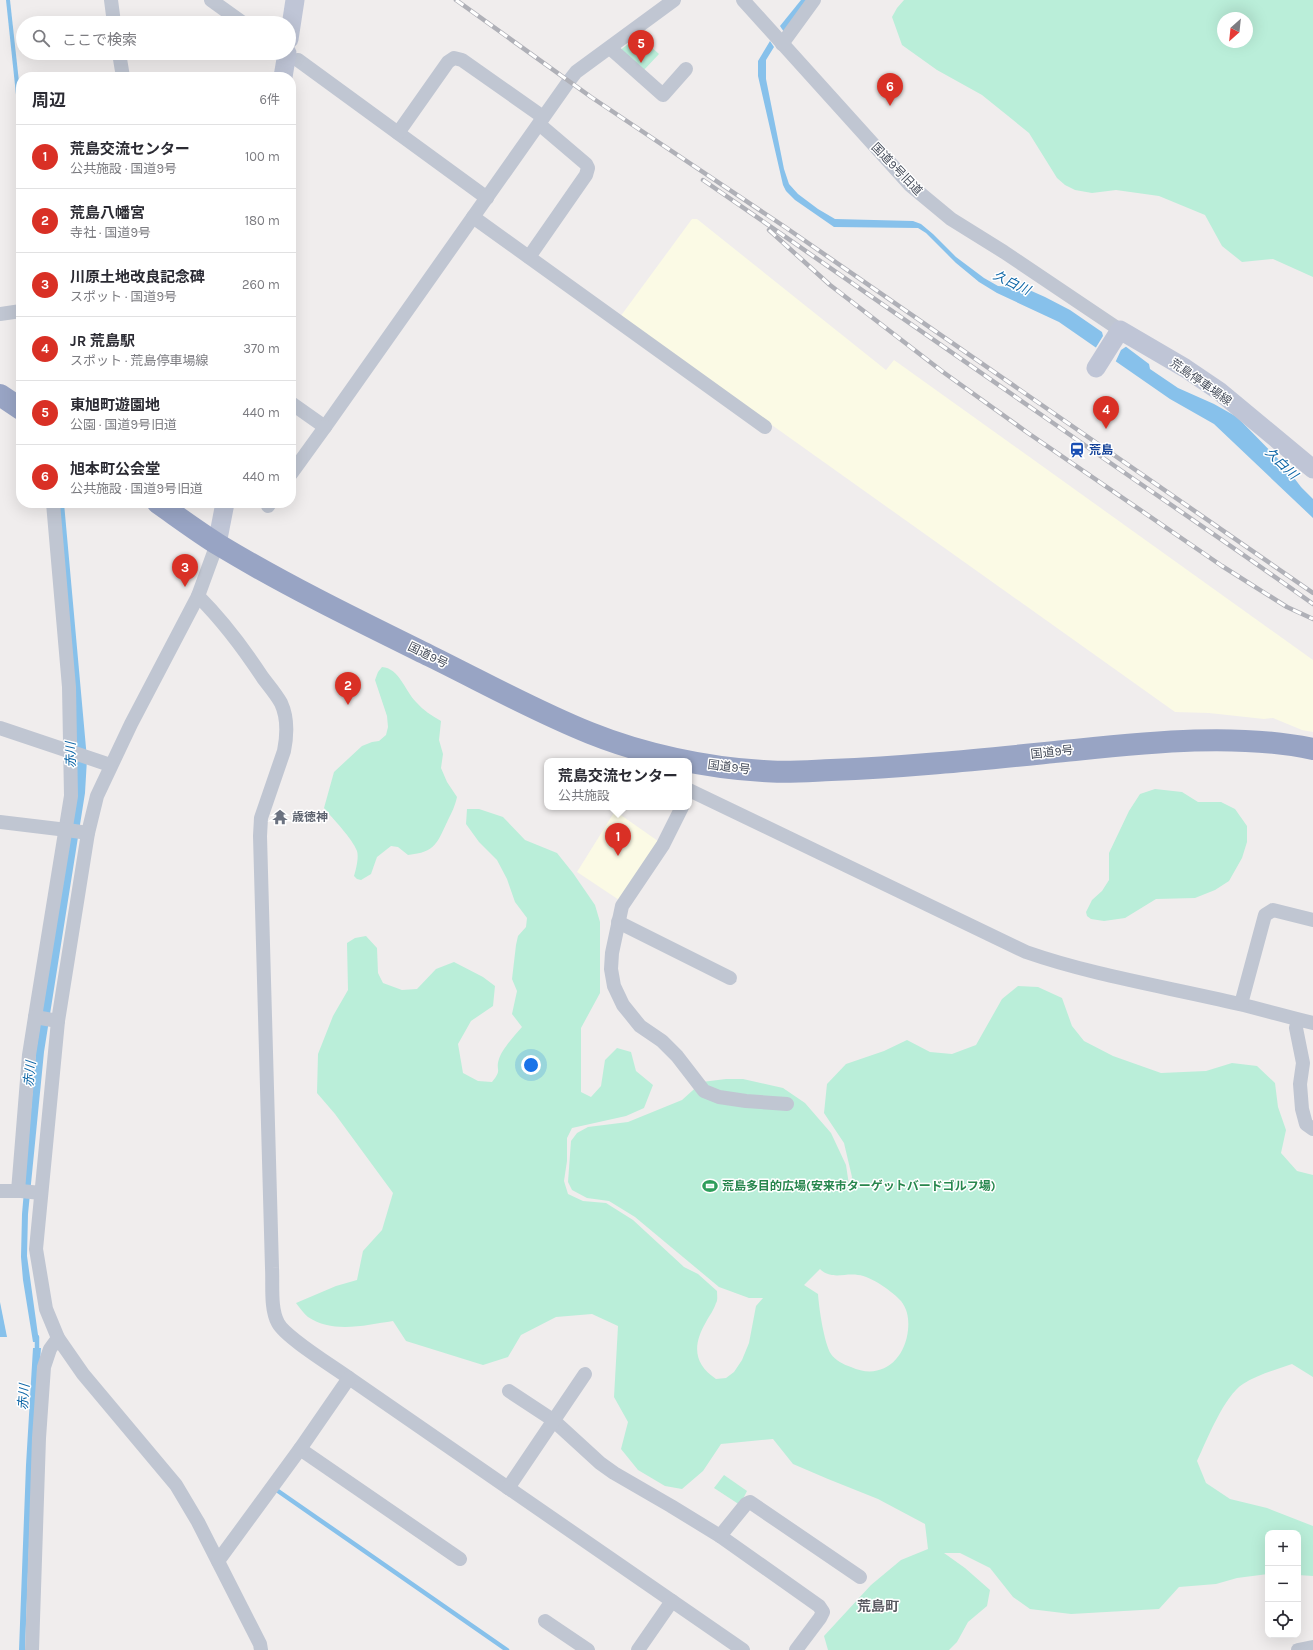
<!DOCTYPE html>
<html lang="ja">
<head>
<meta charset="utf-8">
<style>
  body { margin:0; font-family:Karla,"Noto Sans JP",sans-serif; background:#f7f7f7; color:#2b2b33 }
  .controls { position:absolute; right:12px; bottom:12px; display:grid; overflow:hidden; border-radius:8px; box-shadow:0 4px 16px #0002 }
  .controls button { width:36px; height:36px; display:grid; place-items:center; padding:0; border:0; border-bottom:1px solid #e1e1e2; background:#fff; color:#2b2b33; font:20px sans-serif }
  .compass { position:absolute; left:1217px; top:12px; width:36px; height:36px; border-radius:50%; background:#fff; box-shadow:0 4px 16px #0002; rotate:207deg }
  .you { position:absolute; left:531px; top:1065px; width:14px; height:14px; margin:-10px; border:3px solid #fff; border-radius:50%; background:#1a73e8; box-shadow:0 0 0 6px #1a73e833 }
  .badge { display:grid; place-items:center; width:26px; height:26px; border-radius:50%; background:#d93025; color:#fff; font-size:13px; font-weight:700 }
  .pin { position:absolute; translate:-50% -33px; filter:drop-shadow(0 1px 2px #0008) }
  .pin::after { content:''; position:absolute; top:21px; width:14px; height:12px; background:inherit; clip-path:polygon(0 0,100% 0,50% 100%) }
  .popup { position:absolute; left:544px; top:758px; width:148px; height:52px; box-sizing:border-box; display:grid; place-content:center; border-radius:8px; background:#fff; filter:drop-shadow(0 1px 3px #0005); font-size:13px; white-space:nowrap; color:#7c7c81 }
  .popup b { font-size:15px; color:#2b2b33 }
  .popup::after { content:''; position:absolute; left:50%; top:100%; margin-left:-8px; border:8px solid transparent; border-top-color:#fff }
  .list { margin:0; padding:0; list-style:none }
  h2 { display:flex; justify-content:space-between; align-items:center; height:52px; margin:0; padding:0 16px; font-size:17px }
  h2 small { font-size:13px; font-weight:400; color:#7c7c81 }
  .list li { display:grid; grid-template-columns:26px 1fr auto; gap:12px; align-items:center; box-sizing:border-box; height:64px; padding:0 16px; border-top:1px solid #e1e1e2 }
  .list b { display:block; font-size:15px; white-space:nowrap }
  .list p { margin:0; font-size:13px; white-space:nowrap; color:#7c7c81 }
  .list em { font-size:13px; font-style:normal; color:#7c7c81 }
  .icon { flex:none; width:22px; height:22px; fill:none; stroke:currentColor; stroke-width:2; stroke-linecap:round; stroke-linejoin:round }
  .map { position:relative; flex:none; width:1313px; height:1650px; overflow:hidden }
  .search { position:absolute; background:#fff; box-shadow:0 4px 16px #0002; left:16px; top:16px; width:280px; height:44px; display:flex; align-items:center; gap:10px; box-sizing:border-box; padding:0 14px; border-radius:22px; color:#7c7c81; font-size:15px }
  .panel { position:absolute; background:#fff; box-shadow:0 4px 16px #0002; left:16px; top:72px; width:280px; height:436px; border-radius:16px }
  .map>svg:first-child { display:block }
</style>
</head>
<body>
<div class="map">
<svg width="1313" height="1650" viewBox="0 0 1313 1650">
  <rect width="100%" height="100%" fill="#f0eded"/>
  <g fill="#fbfae5">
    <path d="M692 219H697L886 370 894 360 1313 660V732L1302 730 1273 718 1264 719 1209 713 1175 712 620 317Z"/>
    <path d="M615 811 658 841 619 900 577 872Z"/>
  </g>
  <g fill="#baeed9" fill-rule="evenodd">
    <path d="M904 0H1313V277L1273 259 1242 262 1222 246 1205 215 1159 196 1116 190 1092 193 1075 190 1065 185 1057 178 1029 133 982 95 937 70 902 45 892 17 897 8ZM1223 18H1247V42H1223Z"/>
    <path d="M639 36 659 54 642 72 619 51Z"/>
    <path d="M382 667C399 668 405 691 416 702 423 710 432 716 441 721L439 740 443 754 441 768 447 782 457 797C455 806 452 812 448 820 437 843 436 852 408 855L398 847 391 846 377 857 371 874 361 880 357 879 354 876C356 869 359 858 357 851 352 838 333 819 324 808L334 772 362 746 372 742 379 741 386 735 388 727 387 716 375 680 378 672Z"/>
    <path d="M1155 789 1182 792 1198 802H1221L1235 809 1247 826V842L1242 858 1229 881 1215 890 1195 898 1156 899 1125 918 1104 921 1091 919 1087 916 1086 912 1092 900 1102 891 1109 880V853L1129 811 1140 794Z"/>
    <path d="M467 809H479L503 817 525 840 557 853 573 873 595 905 600 922V993L581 1028V1092L591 1097 601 1086 605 1060 617 1048 631 1052 636 1071 653 1085 644 1108 626 1116 572 1128 567 1138V1161L564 1181 568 1194 583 1201 606 1203 633 1220 684 1267 698 1274 717 1291C717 1295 718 1300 716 1303 714 1310 709 1316 706 1322 692 1346 694 1364 716 1379L726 1378 734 1372 742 1360 749 1343 756 1306 763 1298H749L719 1287 635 1217 609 1201 587 1198 572 1190 568 1182 571 1141 577 1133 588 1127 628 1122 682 1100 702 1082 726 1079H743L783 1088 805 1103 831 1133 846 1165 849 1185 852 1177 844 1143 824 1113 827 1084 846 1064 884 1051 907 1040 930 1052 952 1054 976 1045 1002 999 1018 986 1038 987 1062 998 1072 1026 1084 1041 1113 1056 1161 1073 1206 1071 1232 1063 1257 1066 1275 1083 1278 1107 1286 1130 1281 1153 1297 1171 1313 1175V1377L1292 1364C1275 1370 1257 1375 1243 1384 1224 1396 1207 1440 1197 1461L1206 1483 1230 1499 1267 1508 1313 1526V1576L1298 1575V1533H1268V1574L1237 1578 1216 1584 1179 1587 1159 1609 1071 1614 1030 1609 1013 1597 990 1568 960 1553H944L965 1568 990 1590 987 1606 968 1622 957 1642 949 1650H828L824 1636 871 1585 901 1560 928 1549 925 1524 878 1499 828 1479 793 1464 773 1439 721 1444 703 1471 682 1489 665 1486 638 1470 621 1449 628 1422 614 1397 618 1326 592 1314 556 1317 521 1335 508 1357 483 1365 406 1341 393 1321C366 1325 333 1334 308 1317 304 1314 300 1308 296 1303L336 1286 357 1280 363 1251 382 1230 393 1193 335 1114 317 1093 318 1054 333 1016 348 990 347 943 355 938 366 936 377 948 378 973 383 983 402 990 417 989 436 969 454 962 483 977 495 986 493 1006 471 1021 458 1044 463 1073 478 1081 492 1082C503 1069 495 1071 499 1059 502 1049 515 1035 522 1027L512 1014 517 991 512 979 516 945 518 936 526 927 527 918 515 902 507 879 497 860 479 842 466 824ZM820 1269C831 1280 844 1273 858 1275 871 1276 893 1292 901 1301 908 1310 909 1320 908 1330 905 1360 881 1381 851 1367 844 1365 835 1360 831 1354 824 1343 819 1308 818 1294L804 1285Z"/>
    <path d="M724 1475 747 1491 740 1505 714 1488Z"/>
  </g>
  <g fill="#87c1eb">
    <path d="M6 0H10L21 100V142Z"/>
    <path d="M801 0H808L784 32 780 26Z"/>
    <path d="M770 41 774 47 766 60V79L784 169 789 184 798 194 818 209 835 219 913 221 921 224 933 234 956 257 984 278 998 286 1027 289 1045 297 1070 310 1102 332 1103 336 1125 346 1149 364 1150 369 1178 388 1214 404 1237 417 1285 466 1301 487 1313 499V518L1214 424 1170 399 1059 322 997 293 979 282 956 263 926 233 918 228 834 227 795 200 786 191 783 185 758 76V61Z"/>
    <path d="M57 503H64L87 759 85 793 44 1052 28 1214 27 1256 39 1342H33L23 1280 21 1257 22 1214 36 1051 77 793Z"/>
    <path d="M0 1302 7 1337H0Z"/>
    <path d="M33 1348H41L32 1469 25 1650H19L26 1465Z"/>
  </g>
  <path fill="#f0eded" d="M1103 330 1105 335 1127 346 1121 350 1115 363 1095 349 1103 336Z"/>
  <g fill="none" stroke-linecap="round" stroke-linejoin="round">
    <g stroke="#87c1eb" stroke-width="4.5">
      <path d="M37 1337V1353"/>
      <path d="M278 1491 507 1650"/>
    </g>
    <g stroke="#c0c6d2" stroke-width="14">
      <path d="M111 0 114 23"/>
      <path d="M211 0 243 23"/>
      <path d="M743 0 910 185 951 219 1004 252 1120 330"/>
      <path d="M782 44 814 0"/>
      <path d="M610 48 663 95 686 69"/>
      <path d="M119 53 123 77"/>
      <path d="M298 60 487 198"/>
      <path d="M398 133 448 62 454 58 462 60 543 117"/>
      <path d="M473 217 765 427"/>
      <path d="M529 257 586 175 588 168 586 164 539 124"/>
      <path d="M0 314 21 311"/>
      <path d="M291 403 325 427 569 81 576 72 674 0"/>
      <path d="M291 474 325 427"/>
      <path d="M53 503 69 687 71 796 35 1017 58 1021"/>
      <path d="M268 506 270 503"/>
      <path d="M217 544 198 596 131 724 97 796 88 833 58 1021 36 1249 46 1309 58 1338 83 1374 176 1485 198 1522 260 1644 261 1650"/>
      <path d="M198 596C223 621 244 649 263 678 269 686 276 694 281 703 288 718 287 736 284 751L261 818 260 836 272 1268C273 1285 270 1308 278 1323 286 1338 334 1367 349 1378L743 1650"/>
      <path d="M0 728 110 765"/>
      <path d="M689 790 1026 952C1095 976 1168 987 1239 1004 1264 1010 1288 1017 1313 1023"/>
      <path d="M682 807 663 845 622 906 612 953 611 969 614 986 623 1005 640 1026 662 1041 677 1056 704 1091 719 1097 746 1101 787 1104"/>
      <path d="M0 822 67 830 88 833"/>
      <path d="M618 922 730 978"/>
      <path d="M1241 1004 1265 915 1273 910 1313 920"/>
      <path d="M1298 1020 1296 1028 1303 1063 1300 1084 1302 1109 1306 1124 1313 1129"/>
      <path d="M0 1191H21L41 1193"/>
      <path d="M18 1191 29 1055 35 1017"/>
      <path d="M509 1391 553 1420 600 1463 614 1473 671 1506 720 1536 819 1606 823 1612 820 1618 796 1650"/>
      <path d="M300 1449 460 1559"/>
      <path d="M508 1488 585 1374"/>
      <path d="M720 1536 746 1504 750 1502 860 1577"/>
      <path d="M218 1561 300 1449 349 1378"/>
      <path d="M545 1621 588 1650"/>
      <path d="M32 1650 39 1438 44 1367 50 1349 58 1338"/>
      <path d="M638 1650 672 1601"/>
      <path d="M1298 1650 1313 1647"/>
    </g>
    <g stroke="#bfc5d6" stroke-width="19">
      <path d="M289 39 295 0"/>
      <path d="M283 77 287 53"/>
      <path d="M1096 368 1120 330 1185 368 1219 391 1313 469"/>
      <path d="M217 544 225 503"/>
    </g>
    <g stroke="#98a4c4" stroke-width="22">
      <path d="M0 395 21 409"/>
      <path d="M158 503C178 517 198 532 219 545 287 586 359 621 430 656 483 682 535 711 590 733 642 754 707 768 763 771 785 773 808 771 831 770 912 767 994 758 1075 750 1151 742 1238 733 1313 749"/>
    </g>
    <g stroke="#afb0b7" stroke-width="4.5">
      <g id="rail">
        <path d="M456 0 591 97 785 227 1313 593"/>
        <path d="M703 180C821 261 938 343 1056 425 1141 485 1228 543 1313 604"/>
        <path d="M769 230 830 285 943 372 1028 433 1222 566 1287 607 1313 619"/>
      </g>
    </g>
    <use href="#rail" stroke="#fff" stroke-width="3" stroke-dasharray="9" stroke-linecap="butt"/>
  </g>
  <defs>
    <g id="station-bare" transform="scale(1.2)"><path d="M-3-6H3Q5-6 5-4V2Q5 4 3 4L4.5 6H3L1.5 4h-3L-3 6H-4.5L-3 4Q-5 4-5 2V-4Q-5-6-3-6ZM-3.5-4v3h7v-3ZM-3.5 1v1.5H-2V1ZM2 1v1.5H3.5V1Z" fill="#1a4fb4" stroke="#fff" stroke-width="2.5" paint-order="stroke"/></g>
    <g id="temple-bare" transform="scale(1.2)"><path d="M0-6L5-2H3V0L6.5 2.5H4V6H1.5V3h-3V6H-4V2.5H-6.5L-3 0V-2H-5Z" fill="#6b7280" stroke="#fff" stroke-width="2.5" paint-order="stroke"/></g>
    <g id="stadium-bare" transform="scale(1.2)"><path d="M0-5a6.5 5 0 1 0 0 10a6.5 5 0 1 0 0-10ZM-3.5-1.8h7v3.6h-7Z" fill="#2e9e5b" stroke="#fff" stroke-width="2.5" paint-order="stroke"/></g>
  </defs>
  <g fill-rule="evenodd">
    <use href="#station-bare" x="1077" y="450"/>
    <use href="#temple-bare" x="280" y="817"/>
    <use href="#stadium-bare" x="710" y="1186"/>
  </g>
  <g text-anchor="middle" stroke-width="3" stroke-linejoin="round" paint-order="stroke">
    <g font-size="12" fill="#454c5a" stroke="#fff">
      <text transform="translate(897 169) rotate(46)" y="4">国道9号旧道</text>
      <text transform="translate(1201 382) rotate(35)" y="4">荒島停車場線</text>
      <text transform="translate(428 655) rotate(26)" y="4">国道9号</text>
      <text transform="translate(1052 752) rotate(-6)" y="4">国道9号</text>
      <text transform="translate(729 767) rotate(7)" y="4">国道9号</text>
    </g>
    <g font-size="12" font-weight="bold" fill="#164399" stroke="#fff" text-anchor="start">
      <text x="1089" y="454">荒島</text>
    </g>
    <g font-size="12" font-weight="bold" fill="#5b616d" stroke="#fff" text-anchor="start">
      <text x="292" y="821">歳徳神</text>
    </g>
    <g font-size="12" font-weight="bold" fill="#27864d" stroke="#fff" text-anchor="start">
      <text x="722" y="1190">荒島多目的広場(安来市ターゲットバードゴルフ場)</text>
    </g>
    <g font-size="13" font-style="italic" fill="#0c65a6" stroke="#fff">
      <text transform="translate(1012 282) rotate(26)" y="5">久白川</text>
      <text transform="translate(1282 463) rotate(44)" y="5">久白川</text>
      <text transform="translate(70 755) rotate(-90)" y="5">赤川</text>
      <text transform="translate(29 1074) rotate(-84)" y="5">赤川</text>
      <text transform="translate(23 1397) rotate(-86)" y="5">赤川</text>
    </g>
    <g font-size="14" font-weight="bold" fill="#5a5b62" stroke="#fff">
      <text x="878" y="1611">荒島町</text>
    </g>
  </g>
</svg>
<div class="controls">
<button>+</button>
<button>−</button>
<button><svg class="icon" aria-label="locate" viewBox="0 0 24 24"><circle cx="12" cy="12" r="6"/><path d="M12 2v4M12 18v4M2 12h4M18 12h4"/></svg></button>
</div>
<svg class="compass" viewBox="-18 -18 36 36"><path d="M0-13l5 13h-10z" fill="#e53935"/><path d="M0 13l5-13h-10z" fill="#7c7c81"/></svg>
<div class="you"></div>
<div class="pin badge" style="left:618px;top:856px">1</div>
<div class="popup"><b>荒島交流センター</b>公共施設</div>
<div class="pin badge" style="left:348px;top:705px">2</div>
<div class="pin badge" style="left:185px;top:587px">3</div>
<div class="pin badge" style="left:1106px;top:429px">4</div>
<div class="pin badge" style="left:641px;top:63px">5</div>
<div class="pin badge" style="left:890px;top:106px">6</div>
<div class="search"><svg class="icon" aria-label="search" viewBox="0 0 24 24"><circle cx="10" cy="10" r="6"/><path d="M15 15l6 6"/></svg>ここで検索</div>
<section class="panel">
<h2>周辺<small>6件</small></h2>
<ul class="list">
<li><span class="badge">1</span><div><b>荒島交流センター</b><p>公共施設 · 国道9号</p></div><em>100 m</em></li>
<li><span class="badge">2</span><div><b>荒島八幡宮</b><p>寺社 · 国道9号</p></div><em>180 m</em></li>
<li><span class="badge">3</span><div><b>川原土地改良記念碑</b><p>スポット · 国道9号</p></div><em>260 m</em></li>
<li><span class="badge">4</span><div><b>JR 荒島駅</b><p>スポット · 荒島停車場線</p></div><em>370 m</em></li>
<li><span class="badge">5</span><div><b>東旭町遊園地</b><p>公園 · 国道9号旧道</p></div><em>440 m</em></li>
<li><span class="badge">6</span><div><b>旭本町公会堂</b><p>公共施設 · 国道9号旧道</p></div><em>440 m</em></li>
</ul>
</section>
</div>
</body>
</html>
